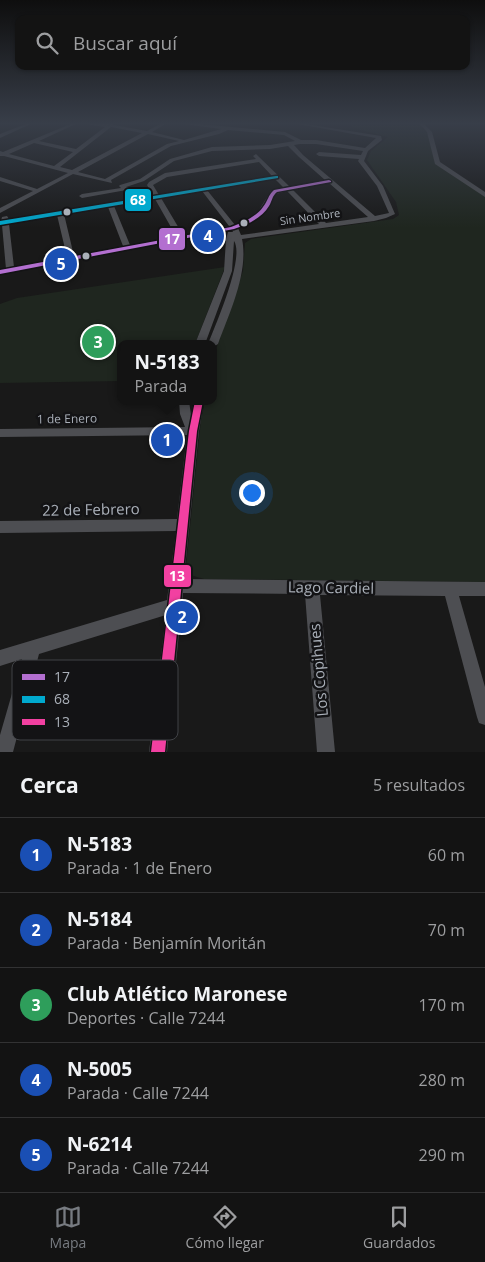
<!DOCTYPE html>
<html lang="es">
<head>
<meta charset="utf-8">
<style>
  body { margin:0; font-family:"Open Sans",sans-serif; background:#202021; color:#f1f3f6 }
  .you { position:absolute; left:251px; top:492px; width:18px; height:18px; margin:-12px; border:4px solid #fff; border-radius:50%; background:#1a73e8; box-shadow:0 0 0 8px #1a73e833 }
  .badge { display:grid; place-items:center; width:32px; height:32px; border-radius:50%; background:#777b81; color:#fff; font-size:16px; font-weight:700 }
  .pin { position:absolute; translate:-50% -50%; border:2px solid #fff; box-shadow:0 1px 5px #0006 }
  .popup { position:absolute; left:117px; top:340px; width:100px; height:65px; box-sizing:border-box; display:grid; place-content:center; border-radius:10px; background:#131313; filter:drop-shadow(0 1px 4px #0005); font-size:16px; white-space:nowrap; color:#9d9ea0 }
  .popup b { font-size:19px; color:#f1f3f6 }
  .popup::after { content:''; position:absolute; left:50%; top:100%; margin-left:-10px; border:10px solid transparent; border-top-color:#131313 }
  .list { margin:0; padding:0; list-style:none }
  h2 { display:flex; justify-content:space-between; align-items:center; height:65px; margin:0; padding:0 20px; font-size:21px }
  h2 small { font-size:16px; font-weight:400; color:#9d9ea0 }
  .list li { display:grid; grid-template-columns:32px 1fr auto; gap:15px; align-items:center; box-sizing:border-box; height:75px; padding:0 20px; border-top:1px solid #323233 }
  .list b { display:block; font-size:19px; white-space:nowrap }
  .list p { margin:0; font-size:16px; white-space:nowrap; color:#9d9ea0 }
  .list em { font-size:16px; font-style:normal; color:#9d9ea0 }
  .icon { flex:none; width:28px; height:28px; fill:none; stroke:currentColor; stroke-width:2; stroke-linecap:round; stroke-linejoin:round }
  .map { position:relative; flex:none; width:485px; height:752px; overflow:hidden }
  .search { position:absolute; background:#131313; box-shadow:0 1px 4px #0004; left:15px; right:15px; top:15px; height:55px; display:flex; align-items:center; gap:12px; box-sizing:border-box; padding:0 18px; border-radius:10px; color:#9d9ea0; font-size:19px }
  .sheet { height:440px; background:#131313 }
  nav { display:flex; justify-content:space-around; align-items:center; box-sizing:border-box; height:70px; border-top:1px solid #323233; background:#131313; font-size:14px; color:#9d9ea0 }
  nav a { display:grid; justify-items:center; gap:2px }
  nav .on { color:#777b81 }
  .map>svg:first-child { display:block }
</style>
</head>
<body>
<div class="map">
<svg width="485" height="752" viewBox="0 0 485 752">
  <rect width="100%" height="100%" fill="#191919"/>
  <g fill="#1f261f">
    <path d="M344 123H421L426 128 435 159 485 195V582L204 579 190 575 186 567 201 420 205 401H213V358L243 271 245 243 251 239 393 219 399 215 396 202 367 160 371 151 388 137 361 130Z"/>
    <path d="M225 267 195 344H121V381L0 383V304L17 298Z"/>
  </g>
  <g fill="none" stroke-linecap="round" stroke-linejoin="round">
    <g fill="#4d4e52" fill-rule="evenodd">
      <path d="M28 123H33L0 138V134Z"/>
      <path d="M73 123H78L39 141 76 149 105 127 85 124 83 123 109 124 112 123 114 125 147 131 162 123H167L152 132 184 140 221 129 176 123H188L285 132 301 140H316L365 148 376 138 292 123H300L381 136 382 140 368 151 364 161 383 186 395 214 386 218 374 221 242 239C249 272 229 314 218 344L213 347V344H208C216 324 245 257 234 241L232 271 205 344H195L224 271 226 239 228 232H233L232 230 0 274V270L6 269 2 225H0L2 217 7 216 9 219 153 196 147 185 149 182 165 173 256 159 253 156 256 154 290 187 325 180 299 157 288 146 270 149 212 151 174 161 144 181 126 187H132V189L82 198 79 196 82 194 121 188 119 186 120 185 140 179 170 159 212 147 270 145 295 141 284 135 228 130 219 134 171 146 111 180 112 183 73 174 0 213V208L33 191 0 181V177L37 189 68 173 4 156H0V151L3 152ZM111 127 142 133 72 170 60 167ZM148 134 179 141 167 144 105 179 78 172ZM34 143 73 152 54 166 9 154ZM300 144H316L363 151 361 155 319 152 316 154 319 156 359 159 358 161 377 186 389 213 375 216 303 155 294 145ZM259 162 272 176 159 195 153 185 167 177ZM275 179 284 188 271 191 259 210 248 219 235 225 207 190ZM329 183 368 217 326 223 293 190ZM202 191 229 226 183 235 161 198ZM287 191 319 224 241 235 238 228 252 222 264 213 276 194ZM155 199 176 236 130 245 114 206ZM108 207 123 246 74 256 64 214ZM57 215 67 257 14 267 9 224Z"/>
      <path d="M419 123H423L432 132 440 162 485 192V197L435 164 427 132Z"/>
      <path d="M179 401H189L191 415 194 401H204L199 431 184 579 485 582V596H459L485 687V725L479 723 477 717 445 596 320 595 335 752H317L305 594 183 593 167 752H149L166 615 39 654 13 752H0V735L22 659 0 666V650L167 600 176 531 0 533V521L177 519 187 435 0 437V429L185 427 180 414Z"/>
    </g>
    <g stroke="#131315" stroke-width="3">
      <path id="bus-1" d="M329 180 331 181V182L277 192C272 196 272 201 269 206 262 218 247 225 234 229L0 274V270L231 227C242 223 256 217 263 207 268 201 268 195 274 190Z"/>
    </g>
    <g stroke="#131315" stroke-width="3">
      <path id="bus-2" d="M276 176H278V178L0 225V221Z"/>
    </g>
    <g stroke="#131315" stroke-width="3">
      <path id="bus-3" d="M195 401H203L197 431 165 752H151L189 431Z"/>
    </g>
    <use href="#bus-1" fill="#b36fd0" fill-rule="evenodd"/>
    <use href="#bus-2" fill="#00a9ce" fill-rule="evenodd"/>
    <use href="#bus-3" fill="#f240a1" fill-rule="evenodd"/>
  </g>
  <linearGradient id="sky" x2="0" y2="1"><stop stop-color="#0e0e0e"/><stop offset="0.54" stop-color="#383e49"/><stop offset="1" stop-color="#383e49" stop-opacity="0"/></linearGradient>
  <rect width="485" height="228" fill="url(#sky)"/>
  <g fill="#aab0b9" stroke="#131315" stroke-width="2">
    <circle cx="67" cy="212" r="4.5"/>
    <circle cx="244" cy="223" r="4.5"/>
    <circle cx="86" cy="256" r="4.5"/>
  </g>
  <g text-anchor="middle" stroke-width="5" stroke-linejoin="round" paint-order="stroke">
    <g font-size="11" fill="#aab0b9" stroke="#131315">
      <text transform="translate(310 217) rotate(-8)" y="4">Sin Nombre</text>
    </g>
    <g font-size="12" fill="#aab0b9" stroke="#131315">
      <text transform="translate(67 419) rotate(-1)" y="4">1 de Enero</text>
    </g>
    <g font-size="15" fill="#aab0b9" stroke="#131315">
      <text transform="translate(91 510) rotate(-1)" y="5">22 de Febrero</text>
      <text transform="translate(331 588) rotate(1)" y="5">Lago Cardiel</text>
      <text transform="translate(319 670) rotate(-95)" y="5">Los Copihues</text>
    </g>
  </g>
  <rect x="12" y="660" width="166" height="80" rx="8" fill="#131315" stroke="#404246" stroke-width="1"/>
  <rect x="22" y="674" width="23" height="6" fill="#b36fd0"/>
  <rect x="22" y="696" width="23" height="7" fill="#00a9ce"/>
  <rect x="22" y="719" width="23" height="6" fill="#f240a1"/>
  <g font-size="14" fill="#aab0b9">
    <text x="54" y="682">17</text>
    <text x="54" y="704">68</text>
    <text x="54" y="727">13</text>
  </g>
  <g stroke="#131315" stroke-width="2">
    <rect x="124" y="188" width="28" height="24" rx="5" fill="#00a9ce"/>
    <rect x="158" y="227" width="28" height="24" rx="5" fill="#b36fd0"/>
    <rect x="163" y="564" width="29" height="24" rx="5" fill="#f240a1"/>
  </g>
  <g font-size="14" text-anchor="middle" font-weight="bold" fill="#fff">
    <text x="138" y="205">68</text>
    <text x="172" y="244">17</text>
    <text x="177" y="581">13</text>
  </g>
</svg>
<div class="you"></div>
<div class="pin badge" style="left:167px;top:440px;background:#1a4fb4">1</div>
<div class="popup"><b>N-5183</b>Parada</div>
<div class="pin badge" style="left:182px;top:617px;background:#1a4fb4">2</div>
<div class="pin badge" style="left:98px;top:342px;background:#2e9e5b">3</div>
<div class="pin badge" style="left:208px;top:236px;background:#1a4fb4">4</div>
<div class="pin badge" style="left:61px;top:264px;background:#1a4fb4">5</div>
<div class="search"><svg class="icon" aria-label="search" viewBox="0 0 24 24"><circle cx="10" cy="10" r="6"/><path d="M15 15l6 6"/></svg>Buscar aquí</div>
</div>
<section class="sheet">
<h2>Cerca<small>5 resultados</small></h2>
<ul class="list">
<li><span class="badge" style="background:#1a4fb4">1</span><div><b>N-5183</b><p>Parada · 1 de Enero</p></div><em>60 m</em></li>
<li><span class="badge" style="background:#1a4fb4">2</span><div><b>N-5184</b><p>Parada · Benjamín Moritán</p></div><em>70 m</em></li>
<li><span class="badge" style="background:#2e9e5b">3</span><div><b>Club Atlético Maronese</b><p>Deportes · Calle 7244</p></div><em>170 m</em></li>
<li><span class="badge" style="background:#1a4fb4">4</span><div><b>N-5005</b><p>Parada · Calle 7244</p></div><em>280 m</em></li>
<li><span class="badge" style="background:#1a4fb4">5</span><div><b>N-6214</b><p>Parada · Calle 7244</p></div><em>290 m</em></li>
</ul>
</section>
<nav>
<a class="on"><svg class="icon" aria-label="map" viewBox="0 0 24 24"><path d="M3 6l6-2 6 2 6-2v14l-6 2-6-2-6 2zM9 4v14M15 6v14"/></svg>Mapa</a>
<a><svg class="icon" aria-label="directions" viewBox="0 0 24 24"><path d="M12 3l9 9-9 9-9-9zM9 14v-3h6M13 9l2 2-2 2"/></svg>Cómo llegar</a>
<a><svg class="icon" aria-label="saved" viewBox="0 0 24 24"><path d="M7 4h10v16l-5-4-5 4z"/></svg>Guardados</a>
</nav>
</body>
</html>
